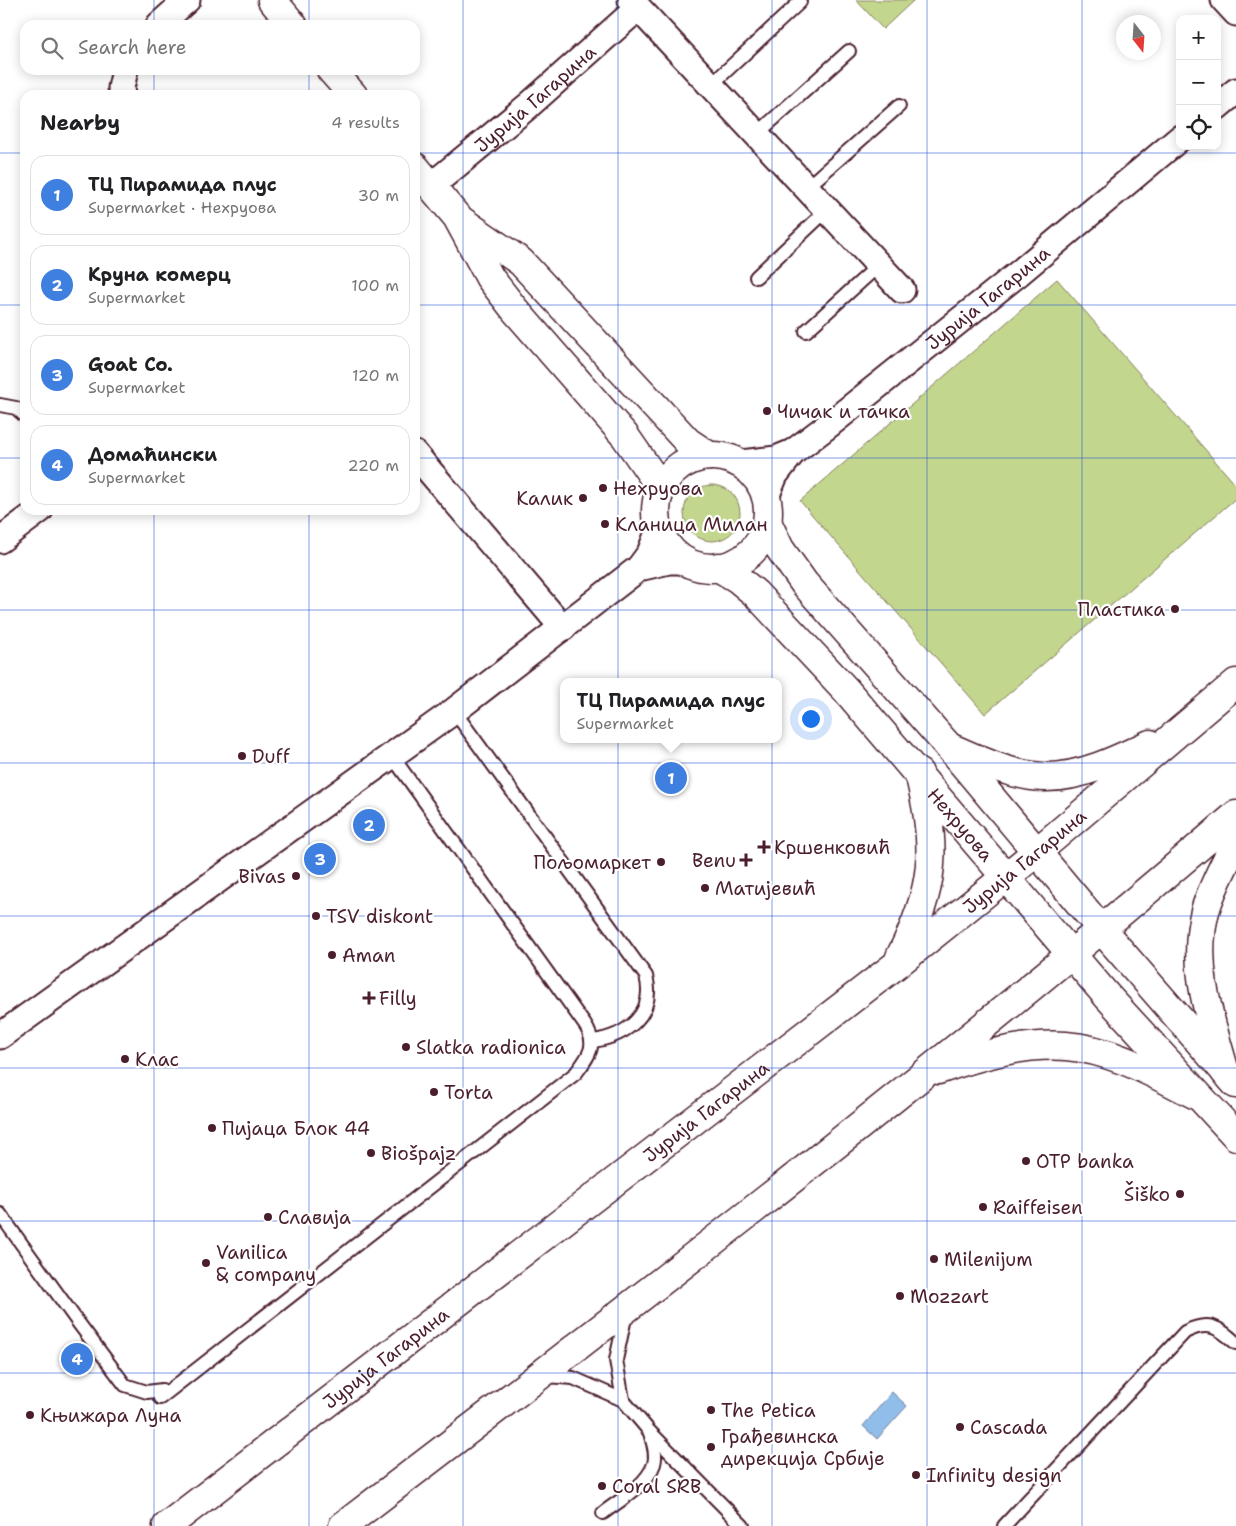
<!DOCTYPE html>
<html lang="en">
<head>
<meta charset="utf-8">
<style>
  body { margin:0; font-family:"Shantell Sans",sans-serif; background:#f2f2f2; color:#202124 }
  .controls { position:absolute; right:15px; top:15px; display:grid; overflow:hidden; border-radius:10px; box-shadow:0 2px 12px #0003 }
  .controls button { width:45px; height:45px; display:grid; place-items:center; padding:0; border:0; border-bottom:1px solid #e0e0e0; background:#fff; color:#202124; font:25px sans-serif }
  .compass { position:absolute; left:1116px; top:15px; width:45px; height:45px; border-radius:50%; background:#fff; box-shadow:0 2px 12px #0003; rotate:163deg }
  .you { position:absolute; left:810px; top:718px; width:18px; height:18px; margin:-12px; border:4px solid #fff; border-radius:50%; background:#1a73e8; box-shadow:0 0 0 8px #1a73e833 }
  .badge { display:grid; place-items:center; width:32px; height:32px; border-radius:50%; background:#d93025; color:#fff; font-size:16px; font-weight:700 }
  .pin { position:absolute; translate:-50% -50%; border:2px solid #fff; box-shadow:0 1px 5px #0006 }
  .popup { position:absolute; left:560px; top:678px; width:222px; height:65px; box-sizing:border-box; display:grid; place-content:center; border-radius:10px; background:#fff; filter:drop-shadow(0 1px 4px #0005); font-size:16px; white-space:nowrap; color:#757577 }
  .popup b { font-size:19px; color:#202124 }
  .popup::after { content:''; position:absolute; left:50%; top:100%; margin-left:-10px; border:10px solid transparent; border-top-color:#fff }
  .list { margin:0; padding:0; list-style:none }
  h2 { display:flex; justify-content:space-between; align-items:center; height:65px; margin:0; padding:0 20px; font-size:21px }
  h2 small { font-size:16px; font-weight:400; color:#757577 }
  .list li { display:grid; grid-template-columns:32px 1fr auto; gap:15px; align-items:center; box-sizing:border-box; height:80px; margin:0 10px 10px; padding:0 10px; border:1px solid #e0e0e0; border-radius:15px }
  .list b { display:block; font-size:19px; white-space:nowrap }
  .list p { margin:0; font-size:16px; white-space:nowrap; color:#757577 }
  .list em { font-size:16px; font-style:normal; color:#757577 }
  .icon { flex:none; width:28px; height:28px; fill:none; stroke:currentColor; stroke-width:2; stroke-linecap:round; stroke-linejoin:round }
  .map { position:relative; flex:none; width:1236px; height:1526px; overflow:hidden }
  .search { position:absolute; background:#fff; box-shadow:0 2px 12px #0003; left:20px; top:20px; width:400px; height:55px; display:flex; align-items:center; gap:12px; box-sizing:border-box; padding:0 18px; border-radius:15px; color:#757577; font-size:19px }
  .panel { position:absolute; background:#fff; box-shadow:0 2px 12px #0003; left:20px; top:90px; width:400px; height:425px; border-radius:15px }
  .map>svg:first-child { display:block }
</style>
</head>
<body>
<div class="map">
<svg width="1236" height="1526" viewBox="0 0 1236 1526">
  <rect width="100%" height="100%" fill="#fff"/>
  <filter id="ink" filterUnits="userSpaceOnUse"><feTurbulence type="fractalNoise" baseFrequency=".02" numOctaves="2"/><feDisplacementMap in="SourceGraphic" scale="10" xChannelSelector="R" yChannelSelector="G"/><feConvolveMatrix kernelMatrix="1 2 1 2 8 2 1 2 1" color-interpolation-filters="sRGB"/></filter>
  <g filter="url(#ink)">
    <g fill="#c2d78d" stroke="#867b5c">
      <path d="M856 0H914L883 29Z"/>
      <path d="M1057 279 1236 485V498L985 714 800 501Z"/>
      <circle cx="712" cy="513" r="28"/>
    </g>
    <path fill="#90bde9" stroke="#747e9d" d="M892 1392 907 1406 877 1439 863 1426Z"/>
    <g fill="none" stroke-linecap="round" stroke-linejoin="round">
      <g stroke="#4a1f2b" stroke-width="16">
        <g id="service">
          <path d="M711 85 800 2"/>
          <path d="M757 134 849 51"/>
          <path d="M806 188 899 106"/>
          <path d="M756 277 827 210"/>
          <path d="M806 331 879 265"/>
          <path d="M0 405 16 408 25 416"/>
          <path d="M454 711 646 976C656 1014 627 1036 593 1041"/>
          <path d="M0 1214 77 1321 125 1385 147 1392 162 1390 160 1397"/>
          <path d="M626 1313 616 1360 623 1400 650 1432 743 1526"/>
          <path d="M546 1376 573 1378 623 1400"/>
          <path d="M160 1398 576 1073C589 1056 598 1045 585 1025L392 756"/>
          <path d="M603 1513C620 1500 647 1485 654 1464 657 1454 653 1443 650 1433"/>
          <path d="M1004 1526 1185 1332C1209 1320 1218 1327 1236 1343"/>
        </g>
      </g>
      <g stroke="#4a1f2b" stroke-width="29">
        <g id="minor">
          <path d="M631 0 902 290"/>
          <path d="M1224 0 1236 13"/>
          <path d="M159 25 187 0"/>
          <path d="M122 95 121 88 125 70"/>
          <path d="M1217 107 1236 91"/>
          <path id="s1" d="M431 186 528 106 638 8"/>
          <path d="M415 454 563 628"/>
          <path id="s2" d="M741 463 776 459 793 452 830 424 1019 273 1180 138"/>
          <path d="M766 497 775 475 793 452"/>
          <path d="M0 540 40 510"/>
          <path d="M639 568 669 561H686"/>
          <path d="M0 1036 454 711 639 568 650 553 659 530"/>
        </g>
      </g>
      <g stroke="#4a1f2b" stroke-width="31">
        <g id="tertiary">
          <path d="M272 0 293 25"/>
          <path d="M331 70 353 95"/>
          <path d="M415 167 457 217 490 278 515 310 625 436 661 488"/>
          <path d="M459 219 521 262 688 442 709 456"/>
          <circle cx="712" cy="512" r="56"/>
          <path d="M767 522 780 549 804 583 949 747 1102 930 1236 1084"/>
          <path id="s3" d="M718 567 738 579 756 594 846 690 1107 996 1236 1136"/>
        </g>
      </g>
      <g stroke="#4a1f2b" stroke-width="31">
        <g id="secondary">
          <path d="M949 747C979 760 1011 776 1044 777 1080 778 1119 759 1150 744"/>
          <path d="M900 957C935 889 938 848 919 773"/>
          <path d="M938 1070C978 1056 1022 1043 1066 1046 1112 1049 1158 1076 1198 1096"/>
          <path d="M1225 1072C1210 1019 1191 965 1205 911 1212 887 1225 864 1236 841"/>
          <path id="s4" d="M167 1526 896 965 1038 851 1236 683"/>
          <path d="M343 1526C646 1295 948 1063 1236 815"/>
        </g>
      </g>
      <use href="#service" stroke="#fff" stroke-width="12"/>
      <use href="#minor" stroke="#fff" stroke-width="25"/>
      <use href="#tertiary" stroke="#fff" stroke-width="28"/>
      <use href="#secondary" stroke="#fff" stroke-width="28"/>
    </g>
  </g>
  <path fill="none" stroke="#1d4ed8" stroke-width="1" stroke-opacity="0.55" d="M154 0V25M309 0V25M463 0V1526M618 0V1526M772 0V1526M927 0V1526M1082 0V1526M154 70V95M309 70V95M0 153H25M415 153H1236M0 305H25M415 305H1236M0 458H25M415 458H1236M154 510V1526M309 510V1526M0 610H1236M0 763H1236M0 916H1236M0 1068H1236M0 1221H1236M0 1373H1236"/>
  <g fill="#4a1f2b" stroke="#fff" stroke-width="2">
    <circle cx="767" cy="411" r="5"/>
    <circle cx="603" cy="488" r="5"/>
    <circle cx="583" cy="498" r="5"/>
    <circle cx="605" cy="524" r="5"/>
    <circle cx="1175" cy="609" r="5"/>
    <circle cx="242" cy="756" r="5"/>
    <path d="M761.5 839.5h5v5h5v5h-5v5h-5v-5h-5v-5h5z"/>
    <path d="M743.5 852.5h5v5h5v5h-5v5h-5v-5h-5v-5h5z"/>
    <circle cx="661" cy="862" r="5"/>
    <circle cx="296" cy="876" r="5"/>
    <circle cx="705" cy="888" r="5"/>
    <circle cx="316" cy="916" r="5"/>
    <circle cx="332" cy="955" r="5"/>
    <path d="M366.5 990.5h5v5h5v5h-5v5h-5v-5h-5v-5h5z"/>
    <circle cx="406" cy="1047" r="5"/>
    <circle cx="125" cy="1059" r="5"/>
    <circle cx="434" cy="1092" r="5"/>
    <circle cx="212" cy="1128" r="5"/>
    <circle cx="371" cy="1153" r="5"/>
    <circle cx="1026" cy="1161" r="5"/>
    <circle cx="1180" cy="1194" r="5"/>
    <circle cx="983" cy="1207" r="5"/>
    <circle cx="268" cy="1217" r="5"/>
    <circle cx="934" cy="1259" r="5"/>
    <circle cx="206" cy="1263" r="5"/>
    <circle cx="900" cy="1296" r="5"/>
    <circle cx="711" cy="1410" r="5"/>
    <circle cx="30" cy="1415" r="5"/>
    <circle cx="960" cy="1427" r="5"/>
    <circle cx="711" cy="1447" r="5"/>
    <circle cx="916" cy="1475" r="5"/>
    <circle cx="602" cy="1486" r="5"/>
  </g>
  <g text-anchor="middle" stroke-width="4.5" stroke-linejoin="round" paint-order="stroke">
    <g font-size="19" fill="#4a1f2b" stroke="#fff">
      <text dy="7" stroke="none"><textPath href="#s1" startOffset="136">Јурија Гагарина</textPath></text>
      <text dy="7" stroke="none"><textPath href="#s2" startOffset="302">Јурија Гагарина</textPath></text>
      <text dy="7" stroke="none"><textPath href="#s3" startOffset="355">Нехруова</textPath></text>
      <text dy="7" stroke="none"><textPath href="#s4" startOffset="1085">Јурија Гагарина</textPath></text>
      <text dy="7" stroke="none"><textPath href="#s4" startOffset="680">Јурија Гагарина</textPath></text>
      <text dy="7" stroke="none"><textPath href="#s4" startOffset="276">Јурија Гагарина</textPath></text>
    </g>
    <g font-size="19" fill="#4a1f2b" stroke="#fff" text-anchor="start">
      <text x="777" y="418">Чичак и тачка</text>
      <text x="613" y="495">Нехруова</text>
      <text x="573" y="505" text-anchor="end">Калик</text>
      <text x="615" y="531">Кланица Милан</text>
      <text x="1165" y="616" text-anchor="end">Пластика</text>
      <text x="252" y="763">Duff</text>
      <text x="774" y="854">Кршенковић</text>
      <text x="736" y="867" text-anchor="end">Benu</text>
      <text x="651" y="869" text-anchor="end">Пољомаркет</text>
      <text x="286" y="883" text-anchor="end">Bivas</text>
      <text x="715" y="895">Матијевић</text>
      <text x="326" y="923">TSV diskont</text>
      <text x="342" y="962">Aman</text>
      <text x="379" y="1005">Filly</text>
      <text x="416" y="1054">Slatka radionica</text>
      <text x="135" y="1066">Клас</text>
      <text x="444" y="1099">Torta</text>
      <text x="222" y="1135">Пијаца Блок 44</text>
      <text x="381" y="1160">Biošpajz</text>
      <text x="1036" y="1168">OTP banka</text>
      <text x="1170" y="1201" text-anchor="end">Šiško</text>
      <text x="993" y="1214">Raiffeisen</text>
      <text x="278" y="1224">Славија</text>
      <text x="216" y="1259">Vanilica<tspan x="216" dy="22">&amp; company</tspan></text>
      <text x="944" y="1266">Milenijum</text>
      <text x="910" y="1303">Mozzart</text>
      <text x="721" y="1417">The Petica</text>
      <text x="40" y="1422">Књижара Луна</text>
      <text x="970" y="1434">Cascada</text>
      <text x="721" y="1443">Грађевинска<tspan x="721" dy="22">дирекција Србије</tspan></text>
      <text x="926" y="1482">Infinity design</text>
      <text x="612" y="1493">Coral SRB</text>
    </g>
  </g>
</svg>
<div class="controls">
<button>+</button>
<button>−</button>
<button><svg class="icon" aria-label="locate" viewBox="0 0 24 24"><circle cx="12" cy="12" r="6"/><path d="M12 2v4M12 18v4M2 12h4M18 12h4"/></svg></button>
</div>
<svg class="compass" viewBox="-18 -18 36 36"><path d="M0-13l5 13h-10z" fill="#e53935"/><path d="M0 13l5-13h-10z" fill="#757577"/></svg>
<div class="you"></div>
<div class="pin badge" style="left:671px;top:778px;background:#3f7fe0">1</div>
<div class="popup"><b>ТЦ Пирамида плус</b>Supermarket</div>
<div class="pin badge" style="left:369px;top:825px;background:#3f7fe0">2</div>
<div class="pin badge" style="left:320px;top:859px;background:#3f7fe0">3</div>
<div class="pin badge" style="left:77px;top:1359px;background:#3f7fe0">4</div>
<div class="search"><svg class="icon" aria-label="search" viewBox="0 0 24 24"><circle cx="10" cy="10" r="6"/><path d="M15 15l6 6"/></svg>Search here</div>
<section class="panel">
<h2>Nearby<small>4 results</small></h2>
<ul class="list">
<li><span class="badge" style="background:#3f7fe0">1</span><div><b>ТЦ Пирамида плус</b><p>Supermarket · Нехруова</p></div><em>30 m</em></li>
<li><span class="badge" style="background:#3f7fe0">2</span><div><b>Круна комерц</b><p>Supermarket</p></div><em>100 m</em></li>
<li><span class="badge" style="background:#3f7fe0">3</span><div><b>Goat Co.</b><p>Supermarket</p></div><em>120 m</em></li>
<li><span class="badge" style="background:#3f7fe0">4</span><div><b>Домаћински</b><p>Supermarket</p></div><em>220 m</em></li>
</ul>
</section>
</div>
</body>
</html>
